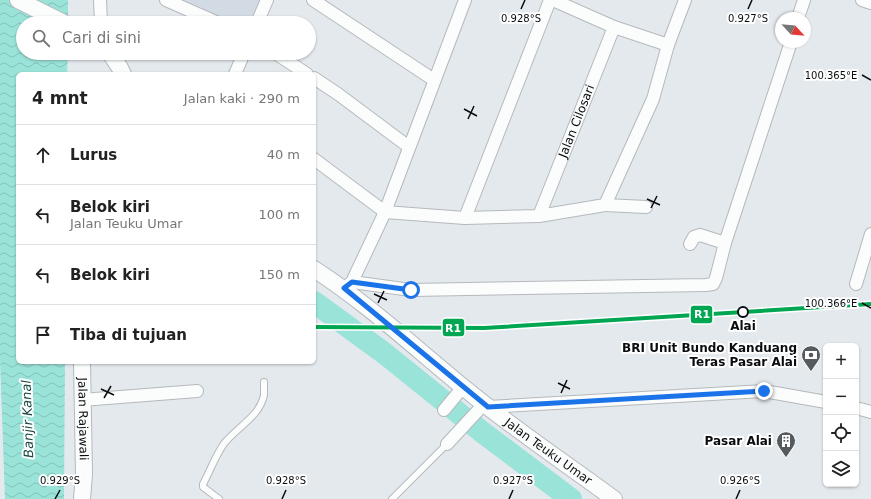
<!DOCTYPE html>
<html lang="id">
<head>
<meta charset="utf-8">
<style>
  body { margin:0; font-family:"DejaVu Sans",sans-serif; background:#f2f2f2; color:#222 }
  .controls { position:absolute; right:12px; bottom:12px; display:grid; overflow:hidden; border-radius:6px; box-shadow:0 1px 3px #0004 }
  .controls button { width:36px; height:36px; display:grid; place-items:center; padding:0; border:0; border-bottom:1px solid #e0e0e0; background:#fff; color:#222; font:20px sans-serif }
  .compass { position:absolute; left:775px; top:12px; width:36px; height:36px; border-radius:50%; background:#fff; box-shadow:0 1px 3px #0004; rotate:116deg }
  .stop { position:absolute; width:12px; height:12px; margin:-9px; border:3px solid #1a73e8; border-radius:50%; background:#fff }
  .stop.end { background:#1a73e8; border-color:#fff; box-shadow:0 1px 4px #0008 }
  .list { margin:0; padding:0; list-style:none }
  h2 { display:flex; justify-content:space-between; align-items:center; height:52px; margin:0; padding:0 16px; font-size:17px }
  h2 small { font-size:13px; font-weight:400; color:#767676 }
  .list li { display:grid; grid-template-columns:26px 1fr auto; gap:12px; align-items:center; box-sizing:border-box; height:60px; padding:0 16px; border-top:1px solid #e0e0e0 }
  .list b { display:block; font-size:15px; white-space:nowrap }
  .list p { margin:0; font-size:13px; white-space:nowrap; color:#767676 }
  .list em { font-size:13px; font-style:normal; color:#767676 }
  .icon { flex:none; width:22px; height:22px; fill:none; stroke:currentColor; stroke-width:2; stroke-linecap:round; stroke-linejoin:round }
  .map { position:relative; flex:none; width:871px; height:499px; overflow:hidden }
  .search { position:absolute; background:#fff; box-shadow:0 1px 3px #0004; left:16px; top:16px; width:300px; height:44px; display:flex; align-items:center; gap:10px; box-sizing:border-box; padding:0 14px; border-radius:22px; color:#767676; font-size:15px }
  .panel { position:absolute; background:#fff; box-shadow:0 1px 3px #0004; left:16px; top:72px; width:300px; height:292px; border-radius:6px }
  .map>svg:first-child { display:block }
</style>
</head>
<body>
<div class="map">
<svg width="871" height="499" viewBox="0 0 871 499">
  <defs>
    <pattern id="water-waves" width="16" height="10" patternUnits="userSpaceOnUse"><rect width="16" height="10" fill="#9ae3d9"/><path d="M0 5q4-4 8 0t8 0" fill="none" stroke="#83c2b9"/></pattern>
  </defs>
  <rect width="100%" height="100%" fill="#e4e9ee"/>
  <path fill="#d2dbe4" d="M162 0H260L250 23H215Z"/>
  <path fill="url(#water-waves)" d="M0 0H68V23H23V53H68L67 74H18V362H65L64 499H5L0 359Z"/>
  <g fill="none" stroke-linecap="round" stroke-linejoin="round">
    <path stroke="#9ae3d9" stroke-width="22" d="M314 302 384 353 482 432 571 499"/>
    <g stroke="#b5b9bc" stroke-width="8">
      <g id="lane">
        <path d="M219 499 203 487V484C210 471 215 457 223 445 235 428 260 417 264 395 264 391 264 386 264 382"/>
        <path d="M392 499 447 444"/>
      </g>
    </g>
    <g stroke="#b5b9bc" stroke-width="14">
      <g id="street">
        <path d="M100 0 101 23"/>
        <path d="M166 0 218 23"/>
        <path d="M313 0 434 80"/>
        <path d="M553 0 614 27 668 45"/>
        <path d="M862 0 871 3"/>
        <path d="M798 18 804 0"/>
        <path d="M257 23 267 0"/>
        <path d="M275 53 307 74"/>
        <path d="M235 74 244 53"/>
        <path d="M314 78 338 94 409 147"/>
        <path d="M314 159 385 212 465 218 539 216 605 205 653 99 668 45 685 0"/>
        <path d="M605 205 646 207"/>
        <path id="s1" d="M539 216 614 27"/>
        <path d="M465 218 550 0"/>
        <path d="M690 244 694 237 700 235 725 243"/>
        <path d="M352 282 411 290 706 285 713 284 716 278 725 243 791 42"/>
        <path d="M856 284 871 234"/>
        <path d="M347 286 352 282 385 212 465 0"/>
        <path d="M82 400 197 391"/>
        <path d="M488 407 764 391 826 402"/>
        <path d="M856 408 871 412"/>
        <path d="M444 410 463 387"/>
        <path d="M447 444 484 404"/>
      </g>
    </g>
    <g stroke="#b5b9bc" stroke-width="18">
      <g id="secondary">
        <path d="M18 0 64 23"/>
        <path d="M110 53 120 68 123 74"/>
        <path id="s2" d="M314 269C368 304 414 347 463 387 511 427 564 462 614 499"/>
        <path id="s3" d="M82 362 84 474 82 499"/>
      </g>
    </g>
    <use href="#lane" stroke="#fbfcfc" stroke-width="6"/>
    <use href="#street" stroke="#fbfcfc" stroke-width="12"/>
    <use href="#secondary" stroke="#fbfcfc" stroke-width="16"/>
    <g stroke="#fff" stroke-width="7">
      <path id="rail-1" d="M314 327 484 328 871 304"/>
    </g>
    <use href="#rail-1" stroke="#00a651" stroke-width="4"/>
  </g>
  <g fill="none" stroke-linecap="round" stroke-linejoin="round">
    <path stroke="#1a73e8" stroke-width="5" d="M411 290 352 282 344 288 488 407 764 391"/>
  </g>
  <path fill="none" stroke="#0a0d0f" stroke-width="1.5" d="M521 9 525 0M748 9 752 0M862 75 871 80M464 109 477 116M468 119 474 106M647 199 660 205M651 208 657 196M374 294 387 300M378 303 384 291M862 303 871 308M558 383 570 389M101 389 114 395M561 393 567 380M104 398 111 386M55 499 60 490M282 499 286 490M509 499 513 490M736 499 740 490"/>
  <defs>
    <g id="bank-pin" transform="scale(1)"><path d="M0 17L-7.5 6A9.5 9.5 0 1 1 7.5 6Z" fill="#565a5d" stroke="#fff"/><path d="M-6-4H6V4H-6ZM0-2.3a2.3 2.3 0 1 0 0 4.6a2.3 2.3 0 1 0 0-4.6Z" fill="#fff"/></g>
    <g id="building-pin" transform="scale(1)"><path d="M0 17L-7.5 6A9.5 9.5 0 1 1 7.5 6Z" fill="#565a5d" stroke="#fff"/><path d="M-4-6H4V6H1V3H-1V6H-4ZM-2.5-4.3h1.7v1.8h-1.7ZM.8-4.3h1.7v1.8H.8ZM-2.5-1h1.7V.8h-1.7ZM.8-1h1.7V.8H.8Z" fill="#fff"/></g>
  </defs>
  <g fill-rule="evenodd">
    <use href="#bank-pin" x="811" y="355"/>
    <use href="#building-pin" x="786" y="441"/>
  </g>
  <circle fill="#fff" stroke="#0a0d0f" stroke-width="2" cx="743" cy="312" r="5"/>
  <g text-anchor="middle" stroke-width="4" stroke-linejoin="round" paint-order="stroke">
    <g font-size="12" fill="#0a0d0f" stroke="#fff">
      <text dy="4" stroke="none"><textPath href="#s1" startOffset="102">Jalan Cilosari</textPath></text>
      <text dy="4" stroke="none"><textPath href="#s3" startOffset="57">Jalan Rajawali</textPath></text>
      <text dy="4" stroke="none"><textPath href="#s2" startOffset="297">Jalan Teuku Umar</textPath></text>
    </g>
    <g font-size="12" font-weight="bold" fill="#0a0d0f" stroke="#fff">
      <text x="743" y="330">Alai</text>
    </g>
    <g font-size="12" font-weight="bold" fill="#0a0d0f" stroke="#fff" text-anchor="end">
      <text x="797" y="352">BRI Unit Bundo Kanduang<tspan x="797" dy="14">Teras Pasar Alai</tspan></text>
      <text x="772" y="445">Pasar Alai</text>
    </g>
    <g font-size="13" font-style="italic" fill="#1a4842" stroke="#fff">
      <text transform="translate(27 419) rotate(-92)" y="5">Banjir Kanal</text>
    </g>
  </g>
  <g font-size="10" text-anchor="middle" fill="#0a0d0f" stroke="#fff" stroke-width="4" stroke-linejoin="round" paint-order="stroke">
    <text x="521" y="22">0.928°S</text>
    <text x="748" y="22">0.927°S</text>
    <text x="831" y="79">100.365°E</text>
    <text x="831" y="307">100.366°E</text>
    <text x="60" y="484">0.929°S</text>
    <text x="286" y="484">0.928°S</text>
    <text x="513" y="484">0.927°S</text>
    <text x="740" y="484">0.926°S</text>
  </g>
  <g stroke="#fff" stroke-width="1.5">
    <rect x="690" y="305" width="23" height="19" rx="4" fill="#00a651"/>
    <rect x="442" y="318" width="23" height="19" rx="4" fill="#00a651"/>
  </g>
  <g font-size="11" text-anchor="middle" font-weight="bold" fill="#fff">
    <text x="702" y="318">R1</text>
    <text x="453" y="332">R1</text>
  </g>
</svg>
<div class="controls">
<button>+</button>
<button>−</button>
<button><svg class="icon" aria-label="locate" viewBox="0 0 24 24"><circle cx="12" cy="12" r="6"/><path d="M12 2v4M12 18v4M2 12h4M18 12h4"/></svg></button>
<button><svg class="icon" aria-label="layers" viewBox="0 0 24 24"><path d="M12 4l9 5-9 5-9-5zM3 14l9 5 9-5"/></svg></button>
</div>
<svg class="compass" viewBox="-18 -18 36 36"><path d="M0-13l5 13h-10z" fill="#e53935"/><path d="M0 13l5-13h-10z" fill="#767676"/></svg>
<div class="stop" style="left:411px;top:290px"></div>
<div class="stop end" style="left:764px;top:391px"></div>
<div class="search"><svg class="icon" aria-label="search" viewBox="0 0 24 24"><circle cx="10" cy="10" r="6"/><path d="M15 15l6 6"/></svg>Cari di sini</div>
<section class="panel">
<h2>4 mnt<small>Jalan kaki · 290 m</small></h2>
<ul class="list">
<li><svg class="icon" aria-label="ahead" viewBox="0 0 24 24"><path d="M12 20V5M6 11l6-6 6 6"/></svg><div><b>Lurus</b></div><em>40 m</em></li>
<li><svg class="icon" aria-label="left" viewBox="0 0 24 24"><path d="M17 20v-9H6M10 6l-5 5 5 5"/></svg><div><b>Belok kiri</b><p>Jalan Teuku Umar</p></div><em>100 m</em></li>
<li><svg class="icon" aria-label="left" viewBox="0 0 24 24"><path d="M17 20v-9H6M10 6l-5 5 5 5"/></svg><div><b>Belok kiri</b></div><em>150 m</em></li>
<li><svg class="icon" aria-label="arrive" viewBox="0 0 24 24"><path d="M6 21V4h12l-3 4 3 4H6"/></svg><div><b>Tiba di tujuan</b></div></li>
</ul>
</section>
</div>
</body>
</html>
